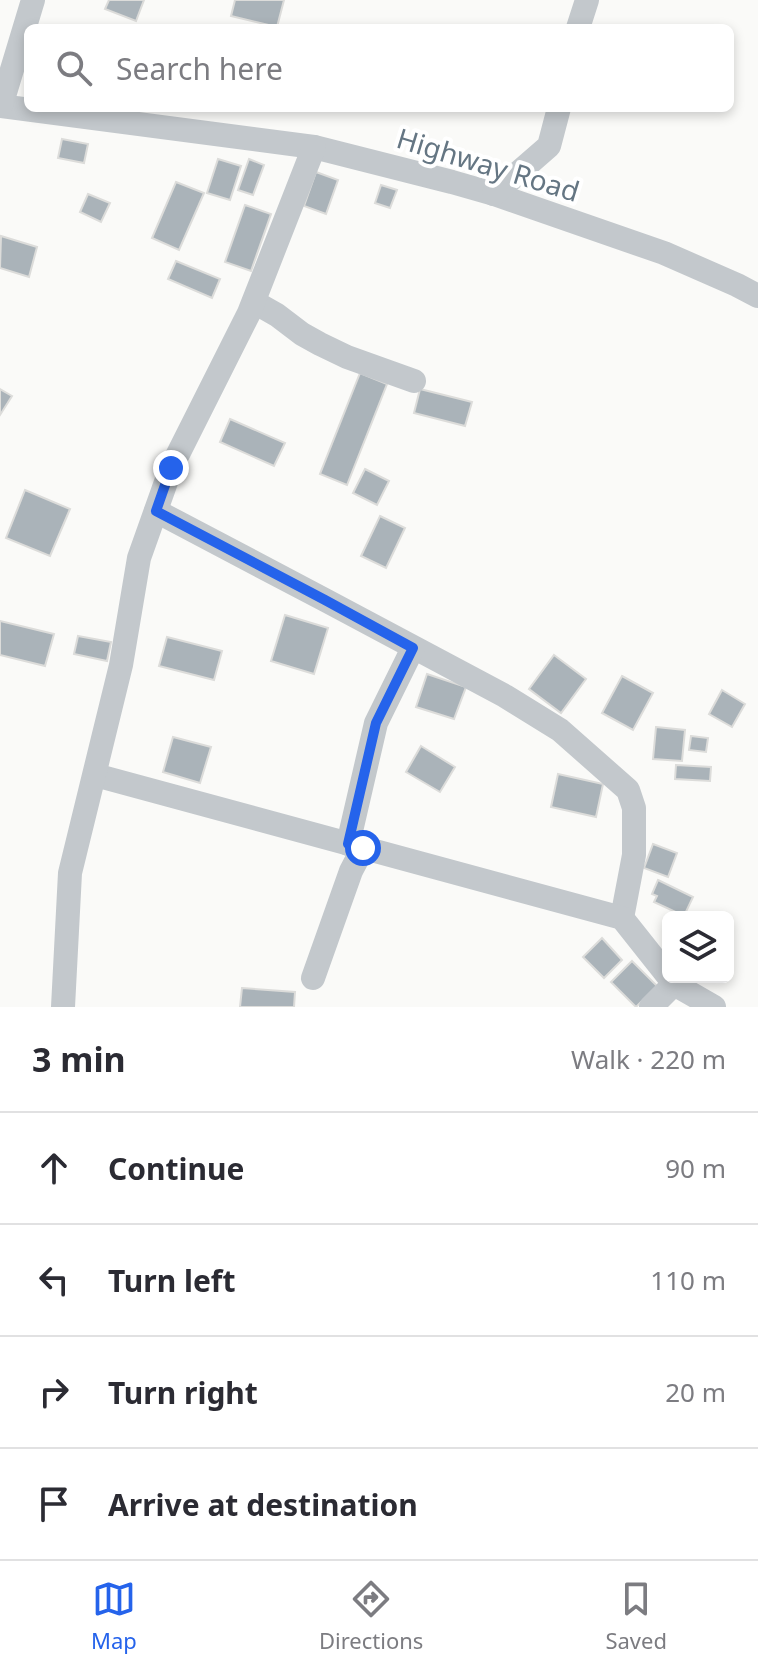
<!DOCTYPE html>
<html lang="en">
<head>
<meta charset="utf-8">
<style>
  body { margin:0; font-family:"Noto Sans",sans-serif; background:#f7f7f7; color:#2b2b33 }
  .controls { position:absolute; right:24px; bottom:24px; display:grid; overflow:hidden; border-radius:12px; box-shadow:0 4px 12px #0003 }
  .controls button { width:72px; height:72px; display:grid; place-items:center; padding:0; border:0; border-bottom:2px solid #e1e1e2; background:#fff; color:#2b2b33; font:40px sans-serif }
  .stop { position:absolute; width:24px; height:24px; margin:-18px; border:6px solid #2563eb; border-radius:50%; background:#fff }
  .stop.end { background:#2563eb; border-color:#fff; box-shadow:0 2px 8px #0008 }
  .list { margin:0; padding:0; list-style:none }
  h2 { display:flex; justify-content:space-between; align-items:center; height:104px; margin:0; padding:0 32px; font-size:34px }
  h2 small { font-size:26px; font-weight:400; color:#7c7c81 }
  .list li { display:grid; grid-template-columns:52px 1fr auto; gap:24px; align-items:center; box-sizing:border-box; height:112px; padding:0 32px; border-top:2px solid #e1e1e2 }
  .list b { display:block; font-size:30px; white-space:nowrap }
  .list em { font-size:26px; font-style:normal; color:#7c7c81 }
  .icon { flex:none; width:44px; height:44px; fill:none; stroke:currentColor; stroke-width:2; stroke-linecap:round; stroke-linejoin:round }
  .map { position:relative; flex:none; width:758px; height:1007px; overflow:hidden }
  .search { position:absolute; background:#fff; box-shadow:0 4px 12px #0003; left:24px; right:24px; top:24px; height:88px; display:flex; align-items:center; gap:20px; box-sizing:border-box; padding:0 28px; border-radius:12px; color:#7c7c81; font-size:30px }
  .sheet { height:552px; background:#fff }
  nav { display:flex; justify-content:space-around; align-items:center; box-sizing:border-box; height:112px; border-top:2px solid #e1e1e2; background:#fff; font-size:22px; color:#7c7c81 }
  nav a { display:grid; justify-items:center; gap:4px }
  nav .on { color:#2563eb }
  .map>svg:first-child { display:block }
</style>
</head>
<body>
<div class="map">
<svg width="758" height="1007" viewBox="0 0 758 1007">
  <rect width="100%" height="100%" fill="#fafaf8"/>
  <g fill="#aab3b9" stroke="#dcdcda" stroke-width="2">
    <path d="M109 0H144L136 21 105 9Z"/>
    <path d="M235 0H284L277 27 231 16Z"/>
    <path d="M62 139 88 144 84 163 58 158Z"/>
    <path d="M218 159 241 166 230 200 207 193Z"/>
    <path d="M249 159 264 165 253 195 238 190Z"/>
    <path d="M316 172 338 180 326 214 304 206Z"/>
    <path d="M176 182 204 193 179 250 152 238Z"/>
    <path d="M381 185 397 190 390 208 375 203Z"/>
    <path d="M88 194 110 203 101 222 80 212Z"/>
    <path d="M245 205 271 214 251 271 225 262Z"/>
    <path d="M1 236 37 247 29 277 0 268Z"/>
    <path d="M176 261 220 279 212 298 168 279Z"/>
    <path d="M360 373 387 384 347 485 320 474Z"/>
    <path d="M0 389 12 396 0 415Z"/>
    <path d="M420 389 472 402 465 426 414 413Z"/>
    <path d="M230 419 285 443 274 466 220 442Z"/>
    <path d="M365 469 389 481 377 505 353 493Z"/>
    <path d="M25 490 70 509 50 556 6 538Z"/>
    <path d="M380 516 405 528 386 568 361 556Z"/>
    <path d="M285 615 328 628 314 674 271 661Z"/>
    <path d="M0 621 54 634 45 666 0 655Z"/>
    <path d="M78 636 111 642 107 661 74 654Z"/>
    <path d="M167 637 222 651 214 680 159 666Z"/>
    <path d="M554 655 586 679 561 713 529 689Z"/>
    <path d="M427 674 466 687 454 719 416 707Z"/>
    <path d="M622 676 653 693 633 730 602 713Z"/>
    <path d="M722 690 745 704 732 727 709 714Z"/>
    <path d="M656 727 685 730 682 761 653 759Z"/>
    <path d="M691 736 708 738 706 752 689 750Z"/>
    <path d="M173 737 211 747 200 783 163 772Z"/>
    <path d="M421 746 455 767 440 792 406 772Z"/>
    <path d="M676 765 711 767 710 781 675 779Z"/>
    <path d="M558 774 603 784 596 817 551 807Z"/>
    <path d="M653 844 677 853 668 877 644 868Z"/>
    <path d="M658 880 693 897 684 916 654 902 657 896 652 894Z"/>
    <path d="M602 938 622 960 604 978 583 957Z"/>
    <path d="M632 961 657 986 636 1007 611 982Z"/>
    <path d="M242 988 295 992 294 1007H240Z"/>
  </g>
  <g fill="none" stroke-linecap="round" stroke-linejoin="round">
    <g stroke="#c3c8cc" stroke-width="24">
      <path d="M578 28 587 0"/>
      <path d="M0 106 314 147 452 182 494 194 664 253 737 285 758 296"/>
      <path d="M1 106 33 0"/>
      <path d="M494 194 549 146 559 108"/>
      <path d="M254 302 277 315 302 334 320 344 347 357 414 381"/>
      <path d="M156 511 325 600 505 696 560 730 628 790 634 808V855L622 918"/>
      <path d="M95 775 622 918 668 976"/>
      <path d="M348 844 376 723 413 648"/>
      <path d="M669 977 674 984 714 1007"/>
      <path d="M313 978 351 871 363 848"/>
      <path d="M63 1007 70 873 121 665 139 558 171 468 249 313 314 147"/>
      <path d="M651 1007 674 984"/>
    </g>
  </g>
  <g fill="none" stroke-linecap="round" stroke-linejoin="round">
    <path stroke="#2563eb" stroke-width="10" d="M171 468 156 511 325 600 413 648 376 723 348 844 363 848"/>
  </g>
  <g text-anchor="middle" stroke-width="8" stroke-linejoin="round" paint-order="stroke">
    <g font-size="28" fill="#657683" stroke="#fff">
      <text transform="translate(488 165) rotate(17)" y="10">Highway Road</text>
    </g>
  </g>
</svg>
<div class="controls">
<button><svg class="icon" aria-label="layers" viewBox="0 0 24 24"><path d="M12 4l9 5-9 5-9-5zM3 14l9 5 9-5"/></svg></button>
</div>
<div class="stop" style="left:363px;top:848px"></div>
<div class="stop end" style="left:171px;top:468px"></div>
<div class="search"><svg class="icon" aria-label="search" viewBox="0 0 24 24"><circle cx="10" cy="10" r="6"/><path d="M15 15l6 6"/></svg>Search here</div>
</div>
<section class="sheet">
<h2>3 min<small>Walk · 220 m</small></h2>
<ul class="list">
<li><svg class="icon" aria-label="ahead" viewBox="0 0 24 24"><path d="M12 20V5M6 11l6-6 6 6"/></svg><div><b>Continue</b></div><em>90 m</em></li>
<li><svg class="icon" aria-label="left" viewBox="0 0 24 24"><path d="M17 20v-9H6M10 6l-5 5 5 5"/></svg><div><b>Turn left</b></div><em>110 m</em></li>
<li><svg class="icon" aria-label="right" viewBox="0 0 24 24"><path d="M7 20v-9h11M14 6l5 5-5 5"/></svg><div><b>Turn right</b></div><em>20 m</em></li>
<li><svg class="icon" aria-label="arrive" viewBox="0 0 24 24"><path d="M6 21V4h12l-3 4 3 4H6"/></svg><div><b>Arrive at destination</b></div></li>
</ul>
</section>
<nav>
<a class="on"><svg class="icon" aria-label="map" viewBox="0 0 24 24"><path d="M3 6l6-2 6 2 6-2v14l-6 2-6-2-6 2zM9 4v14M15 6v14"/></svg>Map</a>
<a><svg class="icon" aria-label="directions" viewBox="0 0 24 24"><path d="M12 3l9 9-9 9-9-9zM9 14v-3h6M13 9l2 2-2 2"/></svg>Directions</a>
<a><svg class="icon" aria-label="saved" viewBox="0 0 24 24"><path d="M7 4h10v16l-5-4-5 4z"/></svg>Saved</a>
</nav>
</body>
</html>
